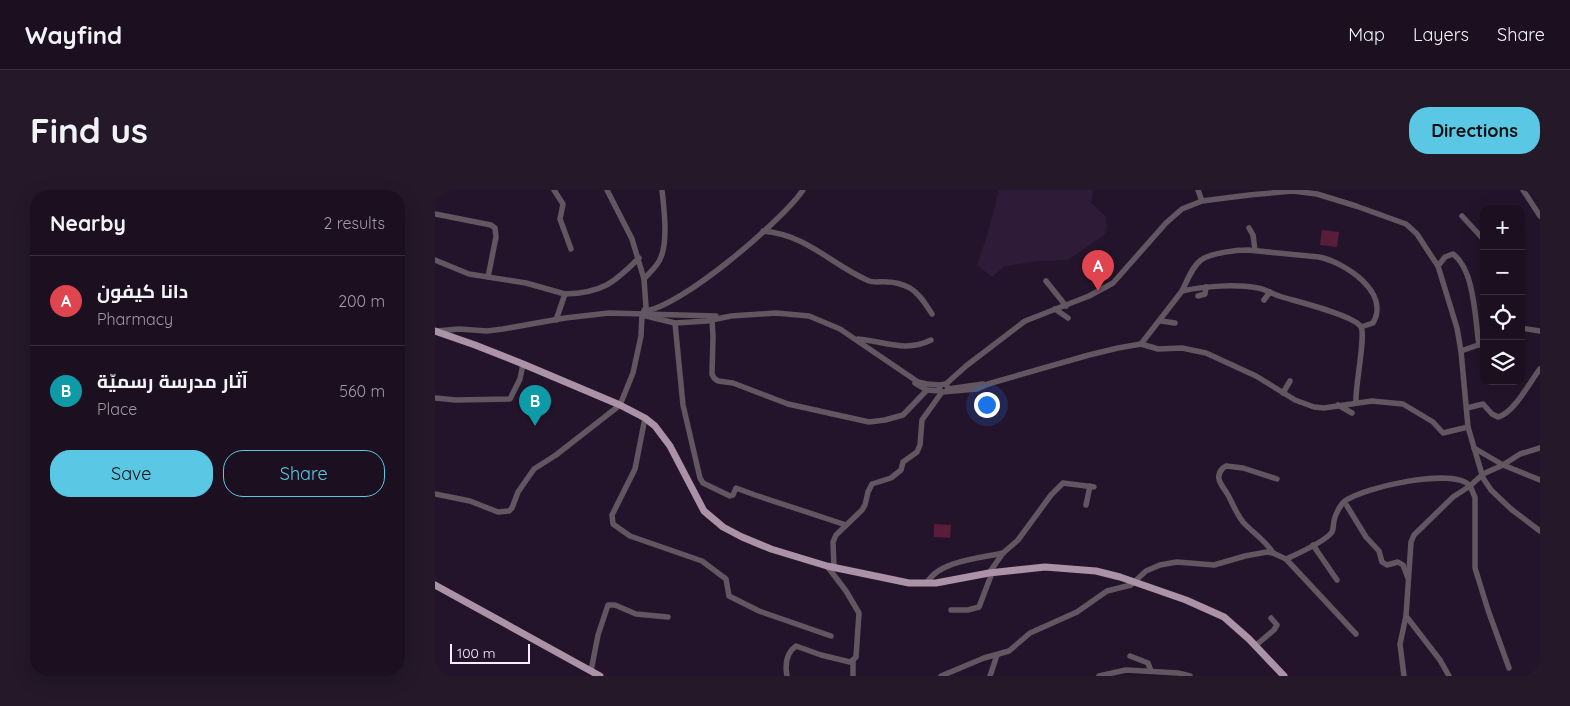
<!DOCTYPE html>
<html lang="en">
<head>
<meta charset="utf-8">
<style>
  body { margin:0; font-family:Quicksand,Cairo,sans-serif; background:#241829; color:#f1f3f6 }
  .controls { position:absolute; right:15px; top:15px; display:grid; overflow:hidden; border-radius:10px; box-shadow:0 5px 20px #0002 }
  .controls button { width:45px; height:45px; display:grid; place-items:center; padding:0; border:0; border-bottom:1px solid #392f3e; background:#1b0f20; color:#f1f3f6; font:25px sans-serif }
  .scale { position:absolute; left:15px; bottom:12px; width:80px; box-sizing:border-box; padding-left:5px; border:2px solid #f9eeff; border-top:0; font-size:14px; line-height:18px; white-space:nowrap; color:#f9eeff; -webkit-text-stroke:4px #24142b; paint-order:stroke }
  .you { position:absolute; left:551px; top:214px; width:18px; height:18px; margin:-12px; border:4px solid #fff; border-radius:50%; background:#1a73e8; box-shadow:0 0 0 8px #1a73e833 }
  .badge { display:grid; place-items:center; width:32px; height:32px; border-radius:50%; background:#5ac8e5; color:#fff; font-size:16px; font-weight:700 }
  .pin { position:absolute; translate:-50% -41px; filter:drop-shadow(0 1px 2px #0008) }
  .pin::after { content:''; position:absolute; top:26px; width:18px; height:15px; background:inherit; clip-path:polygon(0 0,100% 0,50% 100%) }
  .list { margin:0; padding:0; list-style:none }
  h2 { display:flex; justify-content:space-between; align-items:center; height:65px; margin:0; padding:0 20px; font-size:21px }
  h2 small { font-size:16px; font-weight:400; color:#a09ca5 }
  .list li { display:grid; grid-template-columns:32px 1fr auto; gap:15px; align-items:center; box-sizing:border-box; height:90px; padding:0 20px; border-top:1px solid #392f3e }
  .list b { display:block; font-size:19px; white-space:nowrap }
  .list p { margin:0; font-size:16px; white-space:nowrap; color:#a09ca5 }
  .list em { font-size:16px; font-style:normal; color:#a09ca5 }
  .actions { display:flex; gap:10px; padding:15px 20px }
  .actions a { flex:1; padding:11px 0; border:1px solid #5ac8e5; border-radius:20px; text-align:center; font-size:18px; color:#5ac8e5 }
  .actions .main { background:#5ac8e5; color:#111 }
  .icon { flex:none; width:28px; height:28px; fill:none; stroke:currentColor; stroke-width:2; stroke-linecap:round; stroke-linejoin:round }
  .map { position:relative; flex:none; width:1105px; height:486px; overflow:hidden; border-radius:20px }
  header { display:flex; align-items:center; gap:30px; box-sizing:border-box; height:70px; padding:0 25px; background:#1b0f20; border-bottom:1px solid #392f3e }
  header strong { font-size:24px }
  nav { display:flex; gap:28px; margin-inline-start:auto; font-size:18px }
  .intro { display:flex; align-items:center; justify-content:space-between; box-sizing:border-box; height:120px; padding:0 30px }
  h1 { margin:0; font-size:35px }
  .button { padding:12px 22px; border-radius:20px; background:#5ac8e5; color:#111; font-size:18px; font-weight:700 }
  main { display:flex; gap:30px; padding:0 30px }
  aside { flex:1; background:#1b0f20; border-radius:20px; box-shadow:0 5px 20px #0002 }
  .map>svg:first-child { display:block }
</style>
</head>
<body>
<header>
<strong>Wayfind</strong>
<nav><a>Map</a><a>Layers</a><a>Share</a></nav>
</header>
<div class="intro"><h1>Find us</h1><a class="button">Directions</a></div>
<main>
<aside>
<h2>Nearby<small>2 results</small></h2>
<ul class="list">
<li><span class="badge" style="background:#e0444e">A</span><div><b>دانا كيفون</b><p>Pharmacy</p></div><em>200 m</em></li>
<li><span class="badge" style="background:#0f9aa8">B</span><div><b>آثار مدرسة رسميّة</b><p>Place</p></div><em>560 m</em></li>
</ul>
<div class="actions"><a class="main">Save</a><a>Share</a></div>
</aside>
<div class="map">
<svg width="1105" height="486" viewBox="0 0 1105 486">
  <rect width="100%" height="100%" fill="#24142b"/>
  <path fill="#2e1b38" d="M564 0H656L658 2 656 13 671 27 672 38 669 45 633 70 603 71 570 76 557 87 542 75 553 43Z"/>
  <g fill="#581d3b">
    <path d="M887 40 904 42 902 57 885 55Z"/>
    <path d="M499 334 516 335 515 348 499 347Z"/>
  </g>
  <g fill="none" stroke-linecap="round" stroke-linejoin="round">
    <g stroke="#625660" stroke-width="5.5">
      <path d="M119 0 128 14 125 29 136 59"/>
      <path d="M763 0 767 11"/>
      <path d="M1088 0 1105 26"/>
      <path d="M0 24 56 35 60 38 61 47 53 87"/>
      <path d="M1027 26 1049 50"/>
      <path d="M814 38 818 45 820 60"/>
      <path d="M328 41C373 45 395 74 434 91 440 93 447 91 453 92 460 92 469 95 475 98 485 104 491 115 497 124"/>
      <path d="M0 70 34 84 91 93 130 104 121 130"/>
      <path d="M1003 76 1010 67 1018 64C1040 80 1040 130 1044 155"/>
      <path d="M209 89C215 82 223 76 226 67 233 50 229 18 227 0"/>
      <path d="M611 91 631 116"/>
      <path d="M747 101C752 91 757 77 766 70 776 63 801 60 813 60L884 67C909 72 956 102 938 133L926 137"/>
      <path d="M130 104C167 103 179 93 204 68"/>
      <path d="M763 106 770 104 771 97"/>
      <path d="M829 110 835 102"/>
      <path d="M620 119 633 128"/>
      <path d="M209 121C244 119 348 30 368 0"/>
      <path d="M207 125 240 133 272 131 296 126 341 123 374 126 405 139 483 192 492 194 505 195"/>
      <path d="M277 130 278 147 277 184 279 188 283 191 298 193 353 214 434 232 450 230 468 225 492 200"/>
      <path d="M726 131 740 133"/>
      <path d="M240 133 248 215 265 288 268 293 295 306 298 305 301 298 320 305 411 335"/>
      <path d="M1086 138 1105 141"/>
      <path d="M2 141 24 139 52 141 68 139 130 128 174 123 281 126"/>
      <path d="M423 149C449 151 470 163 496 150"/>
      <path d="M706 154 747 101C769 96 801 94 823 98 830 99 837 104 844 106 859 111 920 125 926 137 931 146 920 196 921 212"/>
      <path d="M1026 161 1049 153"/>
      <path d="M480 193 492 200 505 201"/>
      <path d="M511 194 531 176 590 131 654 106 678 93 731 33 747 19 767 11 814 5 858 1 882 4 921 16 971 34 982 44 991 58 1003 76 1022 138 1026 161 1033 237 1048 288 1056 300 1076 319 1105 341"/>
      <path d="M513 199 548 194"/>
      <path d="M512 201 513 198 511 194 505 195 504 199 507 202 542 199 553 194 654 165 683 158 706 154 723 159 747 158 771 163 821 186 860 210 879 217 889 218 937 211 968 214 998 232 1008 243 1033 237"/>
      <path d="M848 203 855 191"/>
      <path d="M0 208 21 210 75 209 85 189 88 174"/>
      <path d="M903 215 917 223"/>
      <path d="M1032 218 1048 214 1057 224 1063 227C1079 223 1094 193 1105 179"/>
      <path d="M210 228 200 279 177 325 178 334 195 346 267 371 291 389 294 406 324 421 396 446"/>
      <path d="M1039 258 1068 275 1105 290"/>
      <path d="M0 304 35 311 63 322 74 321 77 318 83 302 99 279 121 265 185 215 198 183 206 146 207 125 211 117 209 89 197 49 172 0"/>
      <path d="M651 315 655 296"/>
      <path d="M912 316 931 347 944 361 947 372 952 375 963 372 968 375 973 388"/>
      <path d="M878 355 902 390"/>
      <path d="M838 363C831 351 818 343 808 332 801 323 798 314 793 305 788 296 778 288 788 278L791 276 808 278 842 289"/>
      <path d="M851 369C862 364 890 352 897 342 899 338 898 335 899 331 900 325 905 315 910 311 929 297 1019 277 1035 296 1037 299 1038 304 1040 307V378L1053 420 1074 478"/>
      <path d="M392 376 411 401 424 423 421 467 418 470V486"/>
      <path d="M399 378 398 352 401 345 427 320 430 315 433 302 437 294 456 288 466 280 468 272 482 262 485 255 487 230 507 202"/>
      <path d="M554 383 568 363 583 350 616 305 628 293 659 297"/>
      <path d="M492 393C503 371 546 368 568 363"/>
      <path d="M516 420H533L544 417 557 383"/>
      <path d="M971 426 1005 470 1014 486"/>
      <path d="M820 456 839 440 842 435 836 428"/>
      <path d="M695 466 713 473 716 481"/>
      <path d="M156 481 163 445 173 415H180L201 424 233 427"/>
      <path d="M352 486C350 475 351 463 361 456L386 465 415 472 418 470"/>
      <path d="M506 486 549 468 574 461 595 443 642 422 672 401 696 395 711 381 725 375 742 372 779 375 810 366 832 362 838 363 851 369 921 444"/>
      <path d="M555 486 562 465"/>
      <path d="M664 486 691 480 743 483 755 486"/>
      <path d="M969 486 965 454 971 426 976 352 979 345 1018 307 1035 296 1048 284 1068 275 1085 264 1105 258"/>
    </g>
    <g stroke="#ab92a6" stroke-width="7">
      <path d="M0 141 40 155 88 174 185 215 210 228 220 236 235 256 269 321 288 337 307 347 336 359 392 376 474 393H501L554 383 610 377 661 381 685 387 751 410 789 427 814 449 849 486"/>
      <path d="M0 395 165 486"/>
    </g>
  </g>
</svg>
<div class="controls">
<button>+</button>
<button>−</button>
<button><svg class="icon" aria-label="locate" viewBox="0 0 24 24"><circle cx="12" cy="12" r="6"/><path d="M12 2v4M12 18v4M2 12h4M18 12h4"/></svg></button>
<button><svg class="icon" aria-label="layers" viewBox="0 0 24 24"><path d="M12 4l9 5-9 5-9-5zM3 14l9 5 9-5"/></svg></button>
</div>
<div class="scale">100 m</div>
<div class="you"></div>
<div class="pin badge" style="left:663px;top:101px;background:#e0444e">A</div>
<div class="pin badge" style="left:100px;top:236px;background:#0f9aa8">B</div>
</div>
</main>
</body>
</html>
